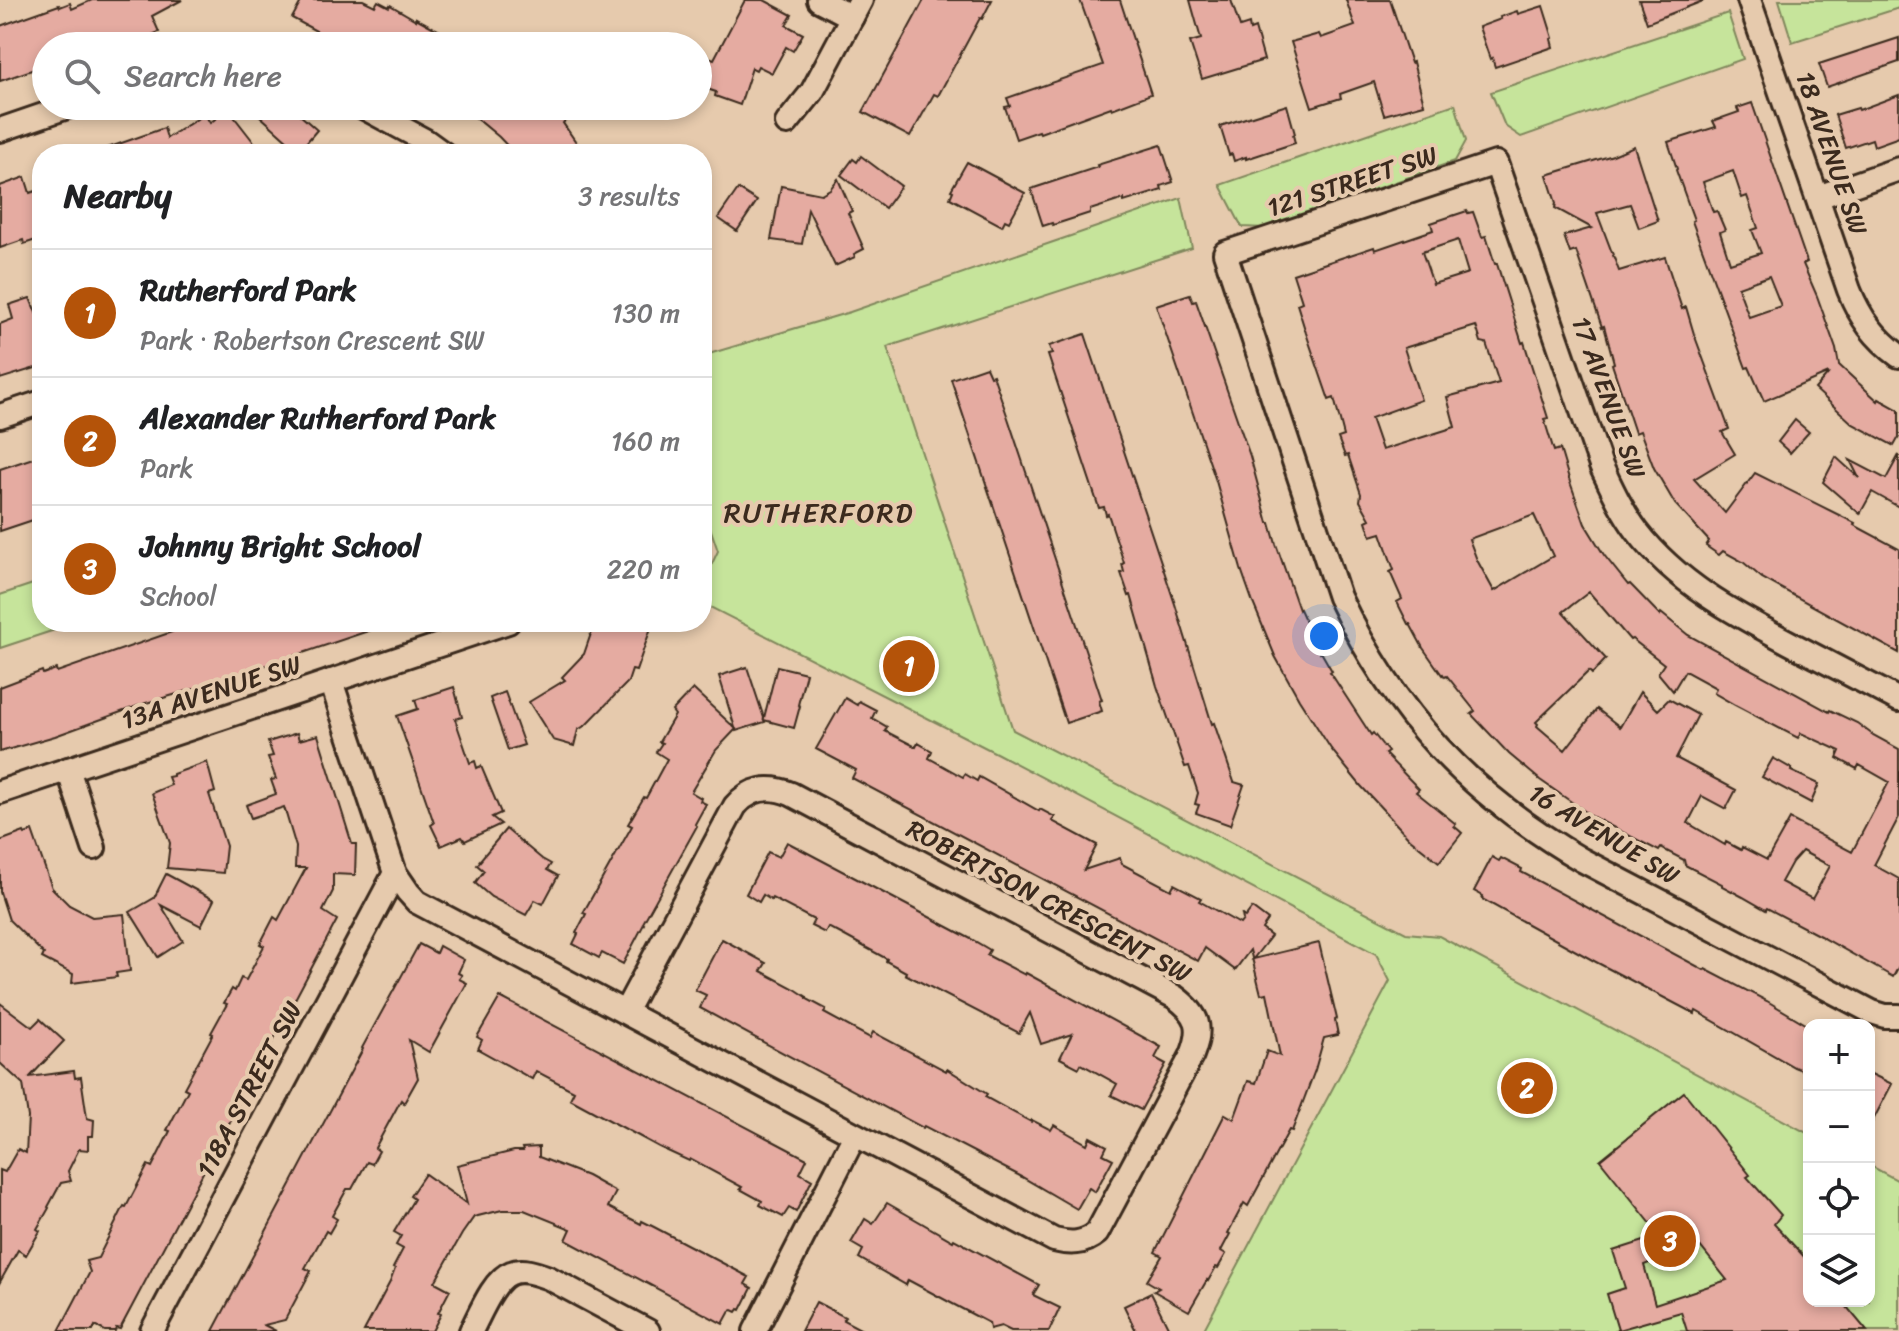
<!DOCTYPE html>
<html lang="en">
<head>
<meta charset="utf-8">
<style>
  body { margin:0; font-family:Sriracha,sans-serif; background:#f2f2f2; color:#202124 }
  .controls { position:absolute; right:24px; bottom:24px; display:grid; overflow:hidden; border-radius:16px; box-shadow:0 4px 12px #0003 }
  .controls button { width:72px; height:72px; display:grid; place-items:center; padding:0; border:0; border-bottom:2px solid #e0e0e0; background:#fff; color:#202124; font:40px sans-serif }
  .you { position:absolute; left:1324px; top:636px; width:28px; height:28px; margin:-20px; border:6px solid #fff; border-radius:50%; background:#1a73e8; box-shadow:0 0 0 12px #1a73e833 }
  .badge { display:grid; place-items:center; width:52px; height:52px; border-radius:50%; background:#b45309; color:#fff; font-size:26px; font-weight:700 }
  .pin { position:absolute; translate:-50% -50%; border:4px solid #fff; box-shadow:0 2px 8px #0006 }
  .list { margin:0; padding:0; list-style:none }
  h2 { display:flex; justify-content:space-between; align-items:center; height:104px; margin:0; padding:0 32px; font-size:34px }
  h2 small { font-size:26px; font-weight:400; color:#757577 }
  .list li { display:grid; grid-template-columns:52px 1fr auto; gap:24px; align-items:center; box-sizing:border-box; height:128px; padding:0 32px; border-top:2px solid #e0e0e0 }
  .list b { display:block; font-size:30px; white-space:nowrap }
  .list p { margin:0; font-size:26px; white-space:nowrap; color:#757577 }
  .list em { font-size:26px; font-style:normal; color:#757577 }
  .icon { flex:none; width:44px; height:44px; fill:none; stroke:currentColor; stroke-width:2; stroke-linecap:round; stroke-linejoin:round }
  .map { position:relative; flex:none; width:1899px; height:1331px; overflow:hidden }
  .search { position:absolute; background:#fff; box-shadow:0 4px 12px #0003; left:32px; top:32px; width:680px; height:88px; display:flex; align-items:center; gap:20px; box-sizing:border-box; padding:0 28px; border-radius:44px; color:#757577; font-size:30px }
  .panel { position:absolute; background:#fff; box-shadow:0 4px 12px #0003; left:32px; top:144px; width:680px; height:488px; border-radius:32px }
  .map>svg:first-child { display:block }
</style>
</head>
<body>
<div class="map">
<svg width="1899" height="1331" viewBox="0 0 1899 1331">
  <rect width="100%" height="100%" fill="#e6caad"/>
  <filter id="ink" filterUnits="userSpaceOnUse"><feTurbulence type="fractalNoise" baseFrequency=".0125" numOctaves="2"/><feDisplacementMap in="SourceGraphic" scale="16" xChannelSelector="R" yChannelSelector="G"/><feConvolveMatrix kernelMatrix="1 2 1 2 8 2 1 2 1" color-interpolation-filters="sRGB"/></filter>
  <g filter="url(#ink)">
    <g fill="#c6e49b" stroke="#80875c" stroke-width="2">
      <path d="M1779 0H1899V8L1792 42Z"/>
      <path d="M1728 13 1743 59 1521 137 1505 126 1491 92Z"/>
      <path d="M1455 104 1466 141 1455 161 1265 228 1242 227 1220 185Z"/>
      <path d="M1181 198 1192 248 887 347 1013 730 1406 933 1439 936 1809 1134V1301H1869V1165L1899 1181V1331H1203L1390 981 1376 954 998 754 702 603V585L718 551 702 504V356L850 312Z"/>
      <path d="M42 581V622H79L0 648V595Z"/>
    </g>
    <g fill="#e5aba1" stroke="#3b2a1e" stroke-width="2" fill-rule="evenodd">
      <path d="M92 0H182L152 16 159 32 136 42 135 40 121 46H46V65L0 81V26L59 5 60 7 70 3 72 9Z"/>
      <path d="M302 0H363L375 6 378 1 389 7 390 5 416 20V18L467 46H344L292 18Z"/>
      <path d="M745 0H764L792 15 786 25 803 34 793 51 786 47 772 73 758 66 756 70 752 68 740 105 715 96 716 92 698 86V53L714 59Z"/>
      <path d="M924 0H992L982 19 980 18 938 96 934 94 910 137 863 112Z"/>
      <path d="M1080 0H1120L1151 94 1112 109 1111 107 1040 133 1039 131 1016 139 1005 107 1010 106 1007 98 1103 65Z"/>
      <path d="M1190 0H1231L1240 27 1249 24 1250 30 1255 28 1264 60 1202 79 1190 42 1201 39Z"/>
      <path d="M1346 0H1390L1411 63 1413 62 1424 104 1384 115 1374 82 1340 94 1341 98 1312 107 1291 42 1319 34 1321 38 1355 26Z"/>
      <path d="M1639 0H1703V1L1647 23Z"/>
      <path d="M1543 6 1553 38 1551 39 1553 47 1495 67 1492 58 1490 59 1479 27 1501 19 1500 17 1517 11 1518 14Z"/>
      <path d="M1899 38V62L1827 87 1819 64Z"/>
      <path d="M1899 95V137L1874 146 1872 139 1846 148 1835 115 1858 108 1859 110Z"/>
      <path d="M1752 103 1807 262 1803 264 1817 296 1836 349 1839 365 1878 401 1879 399 1899 410V437L1894 446 1853 424 1815 389 1829 373 1764 401 1749 367 1746 368 1692 221 1694 220 1676 170 1677 169 1668 142 1716 127 1713 121 1739 112 1737 108ZM1733 171 1742 198 1747 196 1758 228 1752 230 1761 253 1730 263 1720 232 1725 230 1717 211 1713 212 1703 182ZM1769 276 1781 306 1749 317 1738 287Z"/>
      <path d="M1287 105 1295 134 1293 135 1295 143 1246 159V157L1234 161 1232 154 1229 155 1220 126Z"/>
      <path d="M249 106H290L317 130 299 151Z"/>
      <path d="M484 106H551L565 121 563 123 580 148 571 154H515L499 137 475 117Z"/>
      <path d="M228 109 263 154H96V152L164 128 167 138 205 114 210 123Z"/>
      <path d="M1161 145 1173 182 1161 186 1162 190 1124 202V199L1090 210V213L1053 225 1052 223 1043 226 1031 189 1098 167 1097 165Z"/>
      <path d="M1634 146 1658 221 1639 228 1630 204 1597 213 1619 271 1665 257 1682 309 1686 307 1694 334 1729 429 1722 432 1735 454 1694 479 1725 513 1755 473 1855 523 1854 525 1899 549V653L1762 578 1743 562 1723 551 1719 555 1706 546 1709 541 1675 504 1654 468 1640 431 1635 433 1612 364 1614 363 1604 326 1602 327 1576 251 1570 253 1564 236 1592 228 1555 208 1556 203 1547 175 1613 155Z"/>
      <path d="M861 156 901 186 885 208 841 175 853 159 857 162Z"/>
      <path d="M967 162 1025 193 1009 222 1005 220 1002 226 950 198 953 191 951 190Z"/>
      <path d="M25 177 30 193 36 191 39 199 42 198V238L24 244 23 240 0 248V186Z"/>
      <path d="M838 179 852 211 848 213 864 249 854 254 855 257 835 266 808 209 802 244 771 240 781 186 821 194 830 189Z"/>
      <path d="M738 189 757 201 737 231 718 218Z"/>
      <path d="M1467 211 1468 213 1473 212 1482 237 1486 236 1495 264H1497L1522 343 1524 342 1548 418 1544 419 1554 451 1560 449 1570 482 1585 524 1604 555 1628 585 1630 584 1660 615 1661 613 1688 635 1829 712 1830 710 1857 723 1873 735 1899 749V817L1874 865 1899 879V966L1893 977 1820 936 1767 908 1766 910 1743 897 1722 886V884L1685 865 1684 860 1661 848 1659 851 1593 817 1540 780 1509 754 1471 714 1475 711 1447 676 1445 677 1443 674 1442 675 1423 648 1410 624H1408L1397 602 1402 599 1390 572 1394 570 1381 533 1371 536 1366 521 1370 519 1360 501 1361 494 1348 455 1345 456 1338 438 1344 436 1334 398 1329 400 1306 333 1297 304 1302 302 1293 274 1374 247 1375 250 1433 230 1431 223ZM1458 240 1468 273 1433 284 1422 252ZM1476 326 1481 342 1486 343 1499 383 1447 397 1455 427 1382 450 1371 418 1421 400 1404 348ZM1534 515 1553 556 1494 591 1477 560 1469 539ZM1589 592 1630 640 1632 639 1664 664 1658 673 1673 691 1685 671 1716 688 1714 693 1735 705 1798 738 1801 733 1840 751 1837 758 1857 769 1859 765 1889 782 1852 852 1790 819 1767 860 1742 847 1741 850 1726 842 1725 845 1688 823 1702 796 1726 809 1736 790 1676 758 1698 715 1669 699 1658 710 1640 692 1620 727 1597 709 1565 750 1537 726 1538 724 1536 722 1589 671 1592 674 1606 659 1563 612ZM1802 851 1830 866 1812 899 1781 882 1792 862Z"/>
      <path d="M1190 294 1193 302 1196 301 1250 456 1268 523H1270L1276 544 1299 610 1300 609 1320 653 1321 652 1332 671 1330 672 1371 735 1373 733 1388 752 1385 754 1419 789 1416 792 1456 824 1454 826 1462 833 1439 862 1410 839 1361 786 1331 749 1299 699 1275 656 1253 603 1241 569 1216 481 1156 305Z"/>
      <path d="M30 298 37 315 42 313V366L0 379V324L13 319 9 305Z"/>
      <path d="M1085 334 1175 604 1212 724 1214 723 1234 782 1244 785 1230 825 1196 813 1199 805 1195 804 1198 793 1189 766 1185 767 1157 686 1131 595 1129 596 1121 573 1124 572 1122 564 1124 563 1108 514 1106 515 1104 507 1099 508 1048 355 1052 354 1049 346Z"/>
      <path d="M986 367 990 376 993 375 1008 418 1102 700 1099 701 1102 711 1066 723 951 379Z"/>
      <path d="M1795 420 1809 432 1790 453 1778 442Z"/>
      <path d="M1899 455V507L1872 492 1860 514 1823 482 1836 457 1859 478 1850 460 1886 479Z"/>
      <path d="M39 456 42 466V517L0 531V469Z"/>
      <path d="M195 622H383V626L208 685 146 703 55 736 0 752V687L42 671 43 674 56 669 57 672 172 632 171 630Z"/>
      <path d="M595 622H653L636 671 632 670 628 682 586 725 578 730 574 746 553 740 529 702 565 680 562 677 584 654Z"/>
      <path d="M777 666 806 673 798 705 800 706 794 728 764 720 765 722 736 731 719 676 747 667 764 718Z"/>
      <path d="M454 687 462 717 455 719 470 763 475 761 477 768 481 766 501 813 492 817 501 824 465 841 462 837 441 846 431 825 434 823 397 716 418 709 415 700Z"/>
      <path d="M693 689 736 729 716 750 691 792 701 798 700 801 706 804 695 824 697 826 643 923 644 924 623 964 602 953 599 958 573 944 578 934 576 933 586 914 583 913 632 826 628 824 644 797 646 798 667 759 656 752 662 743 659 742 675 715 672 711Z"/>
      <path d="M505 692 524 745 508 750 490 698Z"/>
      <path d="M845 698 857 705 859 701 876 710 872 718 887 727 885 731 916 747 918 743 932 751 929 758 963 777 965 774 977 781 979 777 1039 811 1040 809 1055 817 1052 821 1097 845 1084 870 1120 858 1122 864 1171 890 1174 884 1201 898 1199 901 1240 924 1243 920 1242 915 1245 917 1252 908 1268 920 1262 929 1271 936 1253 959 1319 943 1337 1019 1335 1020 1338 1035 1324 1038 1315 1070 1292 1131 1289 1130 1248 1206 1244 1203 1228 1233 1230 1234 1221 1251 1226 1254 1218 1268 1216 1267 1208 1281 1207 1280 1189 1311 1154 1291 1159 1288 1147 1281 1162 1256 1155 1252 1225 1114 1234 1119 1248 1081 1256 1083 1267 1051 1280 1056 1267 993 1261 994 1250 950 1235 970 1205 948 1198 961 852 778 856 770 816 749Z"/>
      <path d="M297 733 299 740 318 735 352 844H356L355 875 333 874V891L323 911 337 920 120 1329 116 1328 115 1331H105L95 1326 93 1331H59L90 1272 86 1261 98 1258 124 1206 126 1207 148 1165 152 1167 170 1131 167 1130 188 1090 184 1088 213 1034 211 1033 227 1004 224 1003 232 989 235 991 241 978 246 980 264 946 260 944 274 917 278 920 306 868H295L296 847 284 807 251 818 246 805 276 794 271 780 276 779 268 757 273 756 268 742Z"/>
      <path d="M1773 758 1792 769 1791 771 1819 784 1811 803 1762 777Z"/>
      <path d="M207 762 215 792 209 794 226 846 223 873 167 868 170 843 152 793 171 785 168 777 173 776V774Z"/>
      <path d="M506 829 542 859 551 864 547 870 558 876 543 904 535 900 526 915 491 897 475 883 484 871 477 865 481 860H480Z"/>
      <path d="M32 831 52 888 69 905 92 917 124 914 130 971 116 973 117 977 72 983 73 974 42 958 44 954 9 920 0 892V841L24 832 25 834Z"/>
      <path d="M787 842 971 939 990 950 987 955 1025 975 1026 973 1161 1047 1155 1058 1166 1064 1141 1110 1111 1095 1117 1084 1081 1064 1079 1068 1060 1058 1072 1034 1041 1044 1030 1013 1019 1033 905 974 906 972 886 961 887 959 841 934 828 927 825 933 811 926 814 920 772 898 771 900 763 895 759 902 746 894 768 852 779 857Z"/>
      <path d="M1492 857 1499 861 1501 858 1522 869 1521 872 1704 970 1705 969 1767 1001 1809 1026V1073L1794 1067 1696 1011 1695 1014 1596 962 1482 899 1483 896 1474 891Z"/>
      <path d="M166 874 214 900 201 926 161 905 183 941 158 957 130 912 154 898Z"/>
      <path d="M722 939 766 963 761 971 795 989 807 997V999L826 1009 824 1013 870 1038 873 1032 946 1071 947 1069 987 1094 985 1097 1031 1122 1032 1120 1051 1130 1054 1125 1087 1144 1090 1137 1107 1146 1103 1154 1113 1159 1095 1192 1089 1188 1077 1209 1022 1177 924 1126 923 1128 700 1008 706 995 695 990Z"/>
      <path d="M419 944 436 953 439 946 464 960 458 973 462 975 459 979 467 983 429 1052 409 1040 418 1078 404 1103 401 1100 375 1148 379 1151 372 1164 367 1162 352 1189H347L332 1216 337 1219 329 1233 326 1231 305 1268 311 1271 285 1320 264 1325 276 1331H213L363 1049 362 1048Z"/>
      <path d="M500 997 807 1159 800 1173 812 1180 796 1212 789 1208 783 1217 760 1205 762 1201 740 1189 742 1187 690 1159 689 1161 659 1147 570 1099 574 1091 536 1071 532 1079 478 1049 482 1040 477 1037Z"/>
      <path d="M0 1003 32 1027 40 1019 64 1041 30 1077 74 1071 75 1078 81 1077 87 1118 94 1120 93 1136H88V1150L79 1149 68 1171 71 1181 61 1183 48 1207 49 1208 37 1229 40 1231 26 1255 18 1250 0 1282V1170L5 1172 18 1149 26 1153 28 1117 23 1084 0 1063Z"/>
      <path d="M1869 1073 1892 1084 1869 1128Z"/>
      <path d="M1684 1092 1750 1175 1747 1177 1781 1215 1774 1224 1809 1262V1301H1842L1867 1331H1687L1681 1312 1618 1330 1607 1294 1625 1288 1613 1251 1647 1240 1654 1261 1644 1265 1655 1304 1727 1280 1699 1245 1694 1249 1678 1230 1664 1240 1600 1160Z"/>
      <path d="M539 1147V1157L587 1176 616 1192 608 1207 641 1224 642 1221 654 1227 749 1277 745 1284 752 1288 741 1310 739 1309 737 1312 733 1310 730 1311 723 1324 566 1240 571 1229 524 1210H502L474 1217 462 1234 435 1282 450 1290 438 1313 441 1314 432 1331H364L390 1282 395 1269 393 1268 403 1249 396 1245 401 1236 394 1232 414 1199 410 1196 425 1174 467 1204 457 1165 514 1151H523L522 1148Z"/>
      <path d="M887 1203 953 1241 954 1239 1039 1285 1033 1295 1060 1308 1049 1331H1011L1001 1326 990 1329 989 1323 951 1303 908 1280 906 1285 859 1258 863 1250 851 1243 865 1219 873 1224Z"/>
      <path d="M1151 1293 1170 1331H1136L1124 1306Z"/>
      <path d="M816 1302 845 1317 843 1320 864 1331H801Z"/>
    </g>
    <g fill="none" stroke-linecap="round" stroke-linejoin="round">
      <g stroke="#3b2a1e" stroke-width="28">
        <g id="minor">
          <path d="M819 0 852 17"/>
          <path d="M1749 0 1849 290C1860 318 1875 338 1899 356"/>
          <path d="M361 106 426 141 444 154"/>
          <path d="M787 123 812 92 861 0"/>
          <path d="M0 130 70 106"/>
          <path d="M1818 197 1899 169"/>
          <path d="M0 416 42 402"/>
          <path d="M331 681 395 873 408 892 417 902 1054 1240C1070 1244 1084 1244 1097 1233L1192 1055C1203 1027 1199 1015 1175 997L791 794C769 785 750 788 735 806L625 1012"/>
          <path d="M1899 700C1863 681 1826 662 1790 643 1733 613 1677 583 1637 531 1622 511 1612 489 1601 466L1496 163 1225 253 1339 597C1395 715 1469 794 1582 860L1872 1012 1885 1016H1899"/>
          <path d="M68 769 94 848"/>
          <path d="M0 792 508 622"/>
          <path d="M152 1331 395 873"/>
          <path d="M471 1331C480 1314 493 1280 511 1273 523 1268 538 1274 549 1278L648 1331"/>
          <path d="M755 1331 855 1135"/>
        </g>
      </g>
      <use href="#minor" stroke="#e6caad" stroke-width="22"/>
    </g>
  </g>
  <g text-anchor="middle" stroke-width="8" stroke-linejoin="round" paint-order="stroke">
    <g font-size="26" fill="#3b2a1e" stroke="#e6caad">
      <text transform="translate(1832 153) rotate(71)" y="9">18 AVENUE SW</text>
      <text transform="translate(1352 181) rotate(-18)" y="9">121 STREET SW</text>
      <text transform="translate(1609 397) rotate(70)" y="9">17 AVENUE SW</text>
      <text transform="translate(211 692) rotate(-18)" y="9">13A AVENUE SW</text>
      <text transform="translate(1604 834) rotate(31)" y="9">16 AVENUE SW</text>
      <text transform="translate(1049 901) rotate(28)" y="9">ROBERTSON CRESCENT SW</text>
      <text transform="translate(249 1089) rotate(-62)" y="9">118A STREET SW</text>
    </g>
    <g font-size="28" letter-spacing="2" fill="#3b2a1e" stroke="#e6caad">
      <text x="819" y="522">RUTHERFORD</text>
    </g>
  </g>
</svg>
<div class="controls">
<button>+</button>
<button>−</button>
<button><svg class="icon" aria-label="locate" viewBox="0 0 24 24"><circle cx="12" cy="12" r="6"/><path d="M12 2v4M12 18v4M2 12h4M18 12h4"/></svg></button>
<button><svg class="icon" aria-label="layers" viewBox="0 0 24 24"><path d="M12 4l9 5-9 5-9-5zM3 14l9 5 9-5"/></svg></button>
</div>
<div class="you"></div>
<div class="pin badge" style="left:909px;top:666px">1</div>
<div class="pin badge" style="left:1527px;top:1088px">2</div>
<div class="pin badge" style="left:1670px;top:1241px">3</div>
<div class="search"><svg class="icon" aria-label="search" viewBox="0 0 24 24"><circle cx="10" cy="10" r="6"/><path d="M15 15l6 6"/></svg>Search here</div>
<section class="panel">
<h2>Nearby<small>3 results</small></h2>
<ul class="list">
<li><span class="badge">1</span><div><b>Rutherford Park</b><p>Park · Robertson Crescent SW</p></div><em>130 m</em></li>
<li><span class="badge">2</span><div><b>Alexander Rutherford Park</b><p>Park</p></div><em>160 m</em></li>
<li><span class="badge">3</span><div><b>Johnny Bright School</b><p>School</p></div><em>220 m</em></li>
</ul>
</section>
</div>
</body>
</html>
